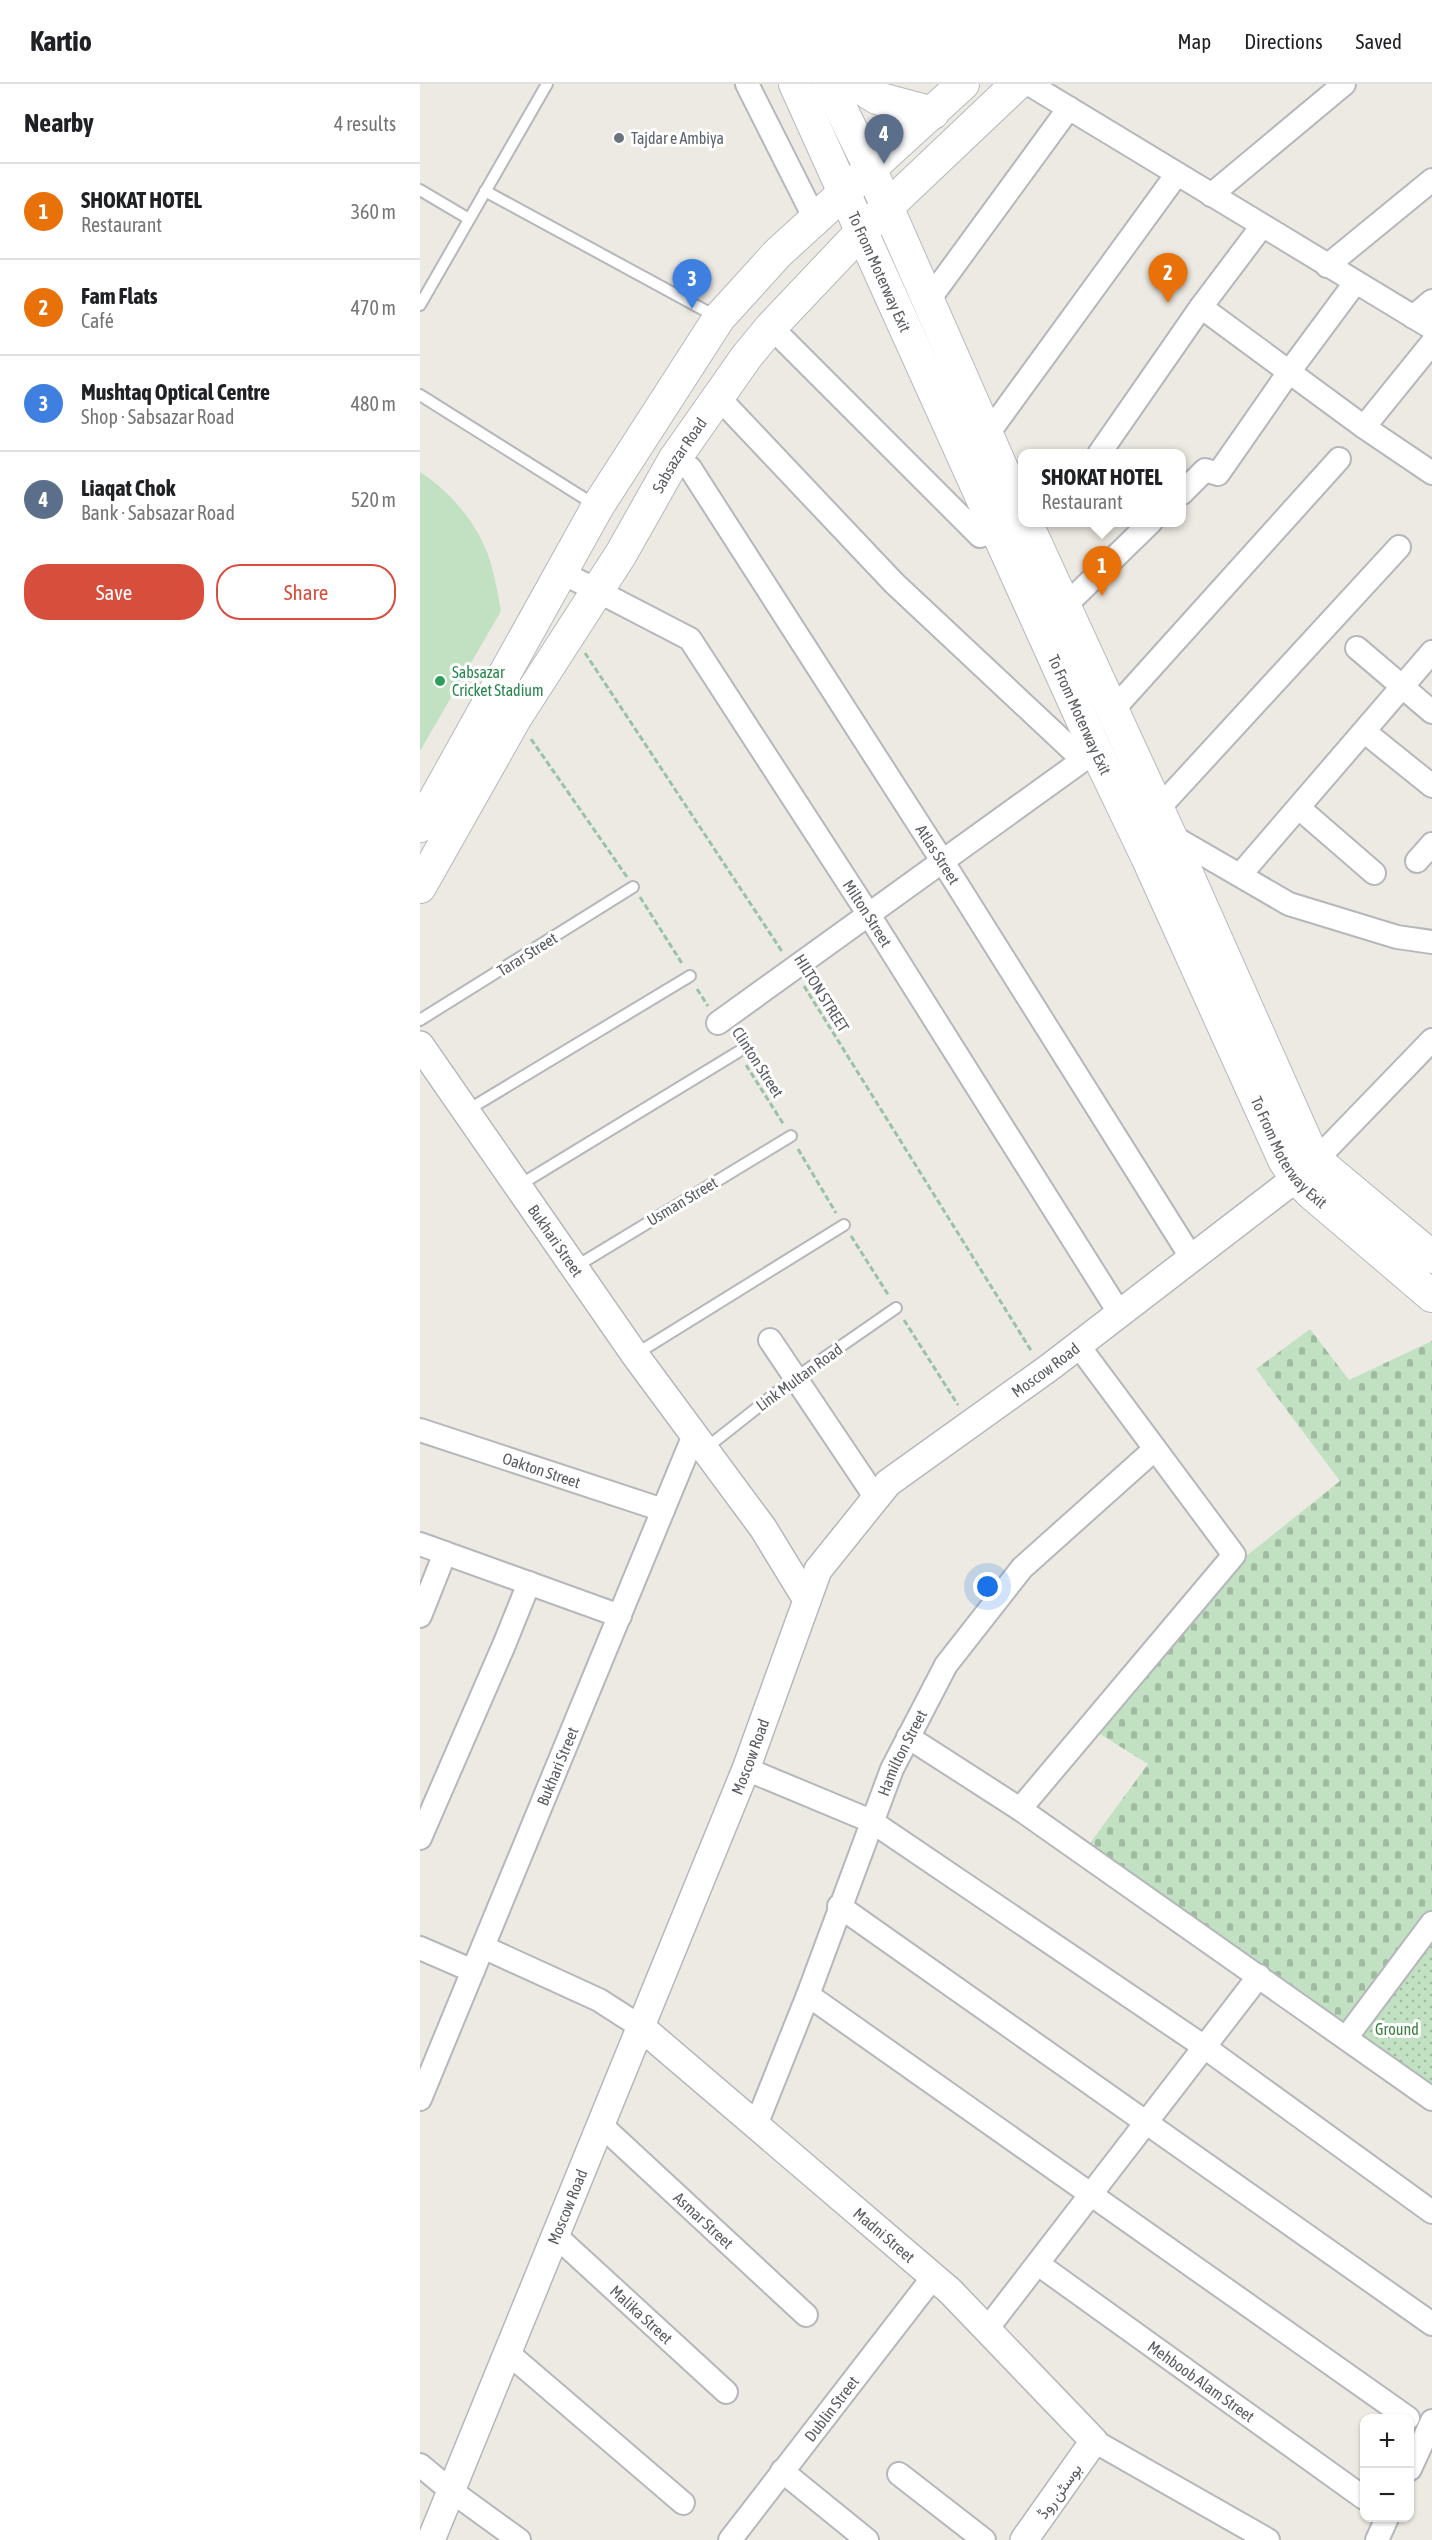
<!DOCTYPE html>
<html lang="en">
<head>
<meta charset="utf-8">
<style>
  body { margin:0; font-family:"Asap Condensed",Vazirmatn,sans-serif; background:#f2f2f2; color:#202124 }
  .controls { position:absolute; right:18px; bottom:18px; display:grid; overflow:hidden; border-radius:12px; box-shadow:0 2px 4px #0004 }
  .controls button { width:54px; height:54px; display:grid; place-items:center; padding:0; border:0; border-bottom:2px solid #e0e0e0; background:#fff; color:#202124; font:30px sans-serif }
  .you { position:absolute; left:568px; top:1503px; width:21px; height:21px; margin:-15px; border:4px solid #fff; border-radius:50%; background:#1a73e8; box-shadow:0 0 0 9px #1a73e833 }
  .badge { display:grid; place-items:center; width:39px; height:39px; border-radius:50%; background:#d84e3c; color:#fff; font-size:20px; font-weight:700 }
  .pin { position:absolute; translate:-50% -50px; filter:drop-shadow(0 2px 3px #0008) }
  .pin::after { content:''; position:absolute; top:32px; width:21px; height:18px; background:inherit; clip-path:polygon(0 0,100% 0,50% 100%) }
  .popup { position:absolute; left:598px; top:365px; width:168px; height:78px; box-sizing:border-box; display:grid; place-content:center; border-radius:12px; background:#fff; filter:drop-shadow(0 2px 4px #0005); font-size:20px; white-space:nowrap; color:#757577 }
  .popup b { font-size:22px; color:#202124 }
  .popup::after { content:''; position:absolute; left:50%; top:100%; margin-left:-12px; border:12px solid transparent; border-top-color:#fff }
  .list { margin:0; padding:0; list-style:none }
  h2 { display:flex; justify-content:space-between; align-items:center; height:78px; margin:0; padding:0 24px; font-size:26px }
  h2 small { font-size:20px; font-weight:400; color:#757577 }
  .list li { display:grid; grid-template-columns:39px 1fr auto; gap:18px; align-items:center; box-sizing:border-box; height:96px; padding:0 24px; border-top:2px solid #e0e0e0 }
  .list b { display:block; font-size:22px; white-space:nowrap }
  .list p { margin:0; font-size:20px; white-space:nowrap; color:#757577 }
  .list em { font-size:20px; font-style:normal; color:#757577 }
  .actions { display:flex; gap:12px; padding:18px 24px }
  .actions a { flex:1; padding:14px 0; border:2px solid #d84e3c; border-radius:24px; text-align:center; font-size:21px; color:#d84e3c }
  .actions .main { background:#d84e3c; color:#fff }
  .map { position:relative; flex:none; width:1012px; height:2456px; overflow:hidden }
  header { display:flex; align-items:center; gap:36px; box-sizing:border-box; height:84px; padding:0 30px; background:#fff; border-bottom:2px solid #e0e0e0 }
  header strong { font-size:28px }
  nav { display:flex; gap:33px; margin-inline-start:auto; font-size:21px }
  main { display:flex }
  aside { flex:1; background:#fff }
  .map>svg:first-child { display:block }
</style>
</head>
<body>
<header>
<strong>Kartio</strong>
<nav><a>Map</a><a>Directions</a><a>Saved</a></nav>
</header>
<main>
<aside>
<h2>Nearby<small>4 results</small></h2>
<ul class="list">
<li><span class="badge" style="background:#e8710a">1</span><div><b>SHOKAT HOTEL</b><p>Restaurant</p></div><em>360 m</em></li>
<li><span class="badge" style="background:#e8710a">2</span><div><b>Fam Flats</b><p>Café</p></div><em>470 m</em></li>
<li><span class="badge" style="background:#3f7fe0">3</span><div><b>Mushtaq Optical Centre</b><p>Shop · Sabsazar Road</p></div><em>480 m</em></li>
<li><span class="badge" style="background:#5c6f8a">4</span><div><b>Liaqat Chok</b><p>Bank · Sabsazar Road</p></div><em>520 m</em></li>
</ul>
<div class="actions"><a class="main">Save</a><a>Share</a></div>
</aside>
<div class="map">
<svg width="1012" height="2456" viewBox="0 0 1012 2456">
  <defs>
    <pattern id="cemetery-stones" width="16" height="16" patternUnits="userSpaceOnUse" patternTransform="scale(1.5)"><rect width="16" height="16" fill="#c1e1c2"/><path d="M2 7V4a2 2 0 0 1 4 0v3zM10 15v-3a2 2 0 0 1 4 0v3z" fill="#a0baa1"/></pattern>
    <pattern id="park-dots" width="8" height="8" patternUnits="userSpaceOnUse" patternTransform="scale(1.5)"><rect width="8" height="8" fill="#c1e1c2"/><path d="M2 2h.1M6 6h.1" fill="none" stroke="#a0baa1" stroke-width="1.8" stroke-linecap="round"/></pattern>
  </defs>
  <rect width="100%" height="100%" fill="#eceae2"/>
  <path fill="#c1e1c2" d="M0 388C31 408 59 441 70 477 75 493 78 511 81 527L0 667Z"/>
  <path fill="url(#cemetery-stones)" d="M890 1245 929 1296 1012 1257V1839L926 1954 663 1769 728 1680 669 1643 820 1477 920 1397 836 1285Z"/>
  <path fill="url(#park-dots)" d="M1012 1839V2015L926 1954Z"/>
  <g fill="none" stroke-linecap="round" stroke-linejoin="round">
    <g stroke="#b5b7bb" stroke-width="14">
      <g id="service">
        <path d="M0 106 49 135"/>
        <path d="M65 107 297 233"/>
        <path d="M0 221 127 0"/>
        <path d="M0 311 175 421"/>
        <path d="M0 936 213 803"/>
        <path d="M46 1027 270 892"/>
        <path d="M98 1102 318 968"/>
        <path d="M155 1183 371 1052"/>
        <path d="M216 1270 424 1141"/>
        <path d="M285 1365 375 1294 476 1224"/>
      </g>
    </g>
    <g stroke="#b5b7bb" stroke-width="26">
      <g id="minor">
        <path d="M327 0 395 135"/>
        <path d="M609 0 1012 244"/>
        <path d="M791 111 924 0"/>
        <path d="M907 182 1012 96"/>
        <path d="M508 217 649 24"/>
        <path d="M781 223 944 343 1012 389"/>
        <path d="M993 233 1012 217"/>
        <path d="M351 243 560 452 576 446"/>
        <path d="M299 314 474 499 663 676 678 671"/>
        <path d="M944 343 1012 259"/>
        <path d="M567 351 757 90"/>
        <path d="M679 370 781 223 842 142"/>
        <path id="s1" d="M254 376 270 384 523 778 771 1173"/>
        <path d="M762 409 785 386 798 390 869 288 935 199"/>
        <path id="s2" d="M141 488 270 555 449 831 700 1230"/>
        <path d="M644 523 731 438"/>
        <path d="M937 564 1012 628"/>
        <path d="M692 627 919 375"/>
        <path d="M945 648 1012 702"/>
        <path d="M879 724 954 789"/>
        <path d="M738 725 979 463"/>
        <path d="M750 751 869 820 977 853 1012 858"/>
        <path d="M997 777 1012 760"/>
        <path d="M820 791 1012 568"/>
        <path d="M298 939 663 676"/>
        <path d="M896 1076 1012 956"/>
        <path d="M350 1256 456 1414"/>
        <path id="s3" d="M0 1346 243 1426"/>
        <path d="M0 1460 200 1532"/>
        <path d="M0 1532 25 1469"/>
        <path d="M488 1653 600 1725 1012 2015"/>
        <path d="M326 1685 451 1737 783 1962 1012 2128"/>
        <path d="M600 1725 814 1471 658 1261"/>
        <path d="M0 1754 84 1561 109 1499"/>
        <path d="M419 1822 1012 2240"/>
        <path d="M63 1863 179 1916 221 1943"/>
        <path d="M0 1864 53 1887"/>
        <path d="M388 1911 988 2334"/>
        <path d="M926 1954 1012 1839"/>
        <path id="s4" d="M0 2015 274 1351"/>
        <path id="s5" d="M181 2041 386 2231"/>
        <path id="s6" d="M336 2041 388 1911 472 1685 526 1581 602 1484 735 1365"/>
        <path id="s7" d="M136 2152 306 2308"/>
        <path id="s8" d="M618 2180 944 2414"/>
        <path d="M567 2245 839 1892"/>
        <path d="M88 2269 263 2419"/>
        <path d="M674 2357 848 2456"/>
        <path d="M0 2381 30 2406 99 2456"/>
        <path d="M990 2385 1012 2337"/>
        <path d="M362 2387 447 2456"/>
        <path d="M479 2390 564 2456"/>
        <path id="s9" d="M310 2456 514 2192"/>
        <path d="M957 2456 967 2434"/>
      </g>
    </g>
    <g stroke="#b5b7bb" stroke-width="30">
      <g id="tertiary">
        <path id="s10" d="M0 961 215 1271 343 1444 387 1516"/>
        <path id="s11" d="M221 1943 530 2207 674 2357 604 2456"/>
        <path id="s12" d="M11 2456 326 1685 398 1486 468 1399 630 1283 876 1094 890 1081"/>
      </g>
    </g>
    <g stroke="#b6b8bd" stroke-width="34">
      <g id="secondary">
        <path id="s13" d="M375 0 678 671 727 773 864 1076 876 1094 891 1109 1012 1212"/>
        <path d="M409 0 450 84 602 430"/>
        <path d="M434 0 457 14 513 29"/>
        <path d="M606 438 750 751 890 1066 896 1076 1012 1173"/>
        <path d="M0 742 178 422 299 234 358 169 543 0"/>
        <path id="s14" d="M0 803 96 633 201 470 254 376 327 272 351 243 442 147 597 0"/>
      </g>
    </g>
    <g stroke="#9ac2a7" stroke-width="3" stroke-dasharray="6 3" stroke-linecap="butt">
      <path d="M165 569 363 869"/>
      <path d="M111 655 207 793"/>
      <path d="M220 813 263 881"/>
      <path d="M384 902 612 1268"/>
      <path d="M277 905 288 922"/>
      <path d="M326 981 364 1041"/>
      <path d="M378 1065 416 1129"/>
      <path d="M431 1152 469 1212"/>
      <path d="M484 1236 538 1321"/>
    </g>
    <use href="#service" stroke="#fff" stroke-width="10"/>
    <use href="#minor" stroke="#fff" stroke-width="22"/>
    <use href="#tertiary" stroke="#fff" stroke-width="27"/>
    <use href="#secondary" stroke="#fff" stroke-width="32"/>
  </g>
  <circle fill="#6b7280" stroke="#fff" stroke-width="2" cx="199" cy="54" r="6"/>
  <circle fill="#2e9e5b" stroke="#fff" stroke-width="2" cx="20" cy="597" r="6"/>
  <g text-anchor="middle" stroke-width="6" stroke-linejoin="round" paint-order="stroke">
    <g font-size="16" fill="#5b616d" stroke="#fff" text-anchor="start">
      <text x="211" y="60">Tajdar e Ambiya</text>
    </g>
    <g font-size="16" fill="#5a5d61" stroke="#fff">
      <text dy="6" stroke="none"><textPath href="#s13" startOffset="206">To From Moterway Exit</textPath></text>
      <text dy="6" stroke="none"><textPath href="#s14" startOffset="504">Sabsazar Road</textPath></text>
      <text dy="6" stroke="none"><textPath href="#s13" startOffset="692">To From Moterway Exit</textPath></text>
      <text dy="6" stroke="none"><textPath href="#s1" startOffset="477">Atlas Street</textPath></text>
      <text dy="6" stroke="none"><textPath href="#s2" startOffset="472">Milton Street</textPath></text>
      <text transform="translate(107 870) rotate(-32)" y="6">Tarar Street</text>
      <text transform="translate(402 909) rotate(58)" y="6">HILTON STREET</text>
      <text transform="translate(338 978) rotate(57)" y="6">Clinton Street</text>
      <text dy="6" stroke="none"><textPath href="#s13" startOffset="1178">To From Moterway Exit</textPath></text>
      <text transform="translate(262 1117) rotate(-31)" y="6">Usman Street</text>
      <text dy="6" stroke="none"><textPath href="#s10" startOffset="238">Bukhari Street</textPath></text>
      <text dy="6" stroke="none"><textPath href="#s12" startOffset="1350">Moscow Road</textPath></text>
      <text transform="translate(379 1293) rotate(-36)" y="6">Link Multan Road</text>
      <text dy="6" stroke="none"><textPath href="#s3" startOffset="128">Oakton Street</textPath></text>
      <text dy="6" stroke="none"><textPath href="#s6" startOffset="400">Hamilton Street</textPath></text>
      <text dy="6" stroke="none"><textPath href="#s12" startOffset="846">Moscow Road</textPath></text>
      <text dy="6" stroke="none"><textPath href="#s4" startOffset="360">Bukhari Street</textPath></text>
      <text dy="6" stroke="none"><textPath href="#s12" startOffset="360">Moscow Road</textPath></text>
      <text dy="6" stroke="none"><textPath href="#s5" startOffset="140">Asmar Street</textPath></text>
      <text dy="6" stroke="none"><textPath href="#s11" startOffset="320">Madni Street</textPath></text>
      <text dy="6" stroke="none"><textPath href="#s7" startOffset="116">Malika Street</textPath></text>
      <text dy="6" stroke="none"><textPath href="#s8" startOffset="201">Mehboob Alam Street</textPath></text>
      <text dy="6" stroke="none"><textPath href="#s9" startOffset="166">Dublin Street</textPath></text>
      <text transform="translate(639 2407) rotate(-54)" y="6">بوسٹن روڈ</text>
    </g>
    <g font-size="16" fill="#27864d" stroke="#fff" text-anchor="start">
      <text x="32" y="594">Sabsazar<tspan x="32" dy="18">Cricket Stadium</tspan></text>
    </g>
    <g font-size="16" fill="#3c7f42" stroke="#fff">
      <text x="977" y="1951">Ground</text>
    </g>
  </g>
</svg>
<div class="controls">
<button>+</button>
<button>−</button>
</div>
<div class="you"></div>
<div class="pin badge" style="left:682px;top:512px;background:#e8710a">1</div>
<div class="popup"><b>SHOKAT HOTEL</b>Restaurant</div>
<div class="pin badge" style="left:748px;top:219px;background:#e8710a">2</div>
<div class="pin badge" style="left:272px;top:225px;background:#3f7fe0">3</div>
<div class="pin badge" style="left:464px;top:80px;background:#5c6f8a">4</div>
</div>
</main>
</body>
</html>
